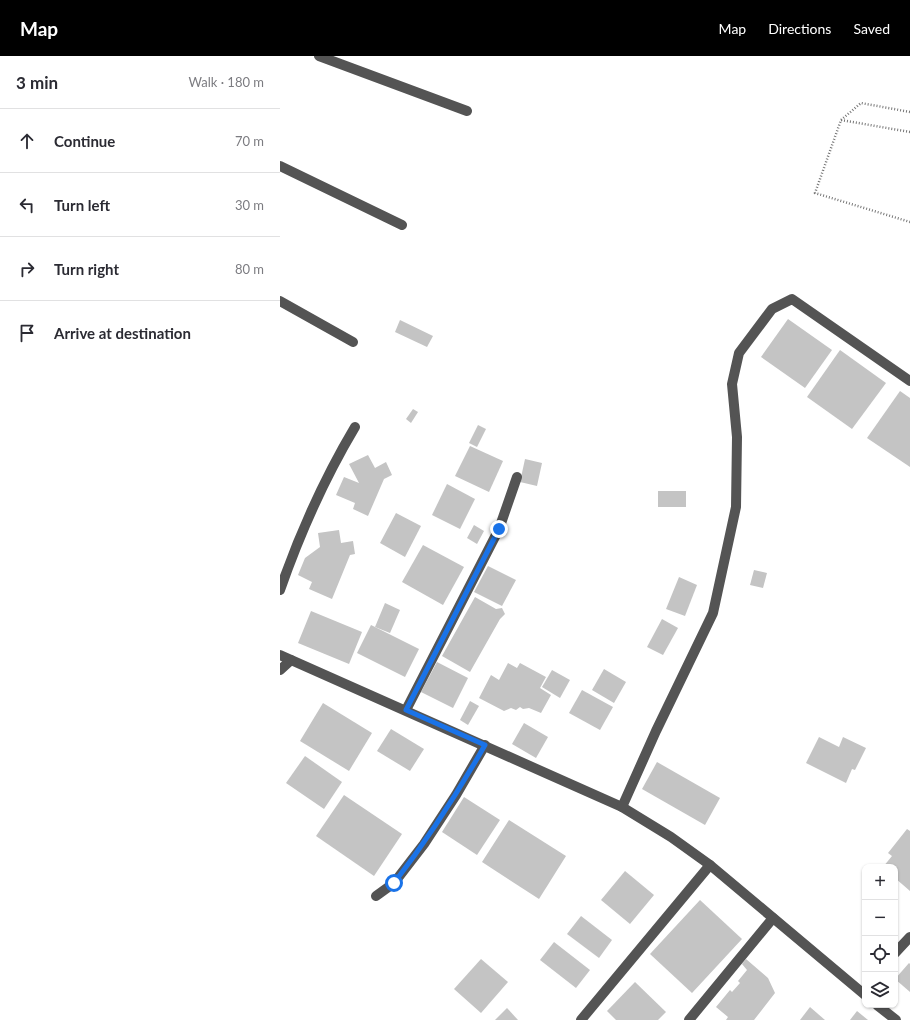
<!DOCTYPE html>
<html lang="en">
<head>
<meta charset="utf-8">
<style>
  body { margin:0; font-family:Lato,sans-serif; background:#f2f2f3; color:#2b2b33 }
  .controls { position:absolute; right:12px; bottom:12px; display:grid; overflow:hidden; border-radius:8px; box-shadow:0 1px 3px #0004 }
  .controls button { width:36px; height:36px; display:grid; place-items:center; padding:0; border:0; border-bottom:1px solid #e1e1e2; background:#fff; color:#2b2b33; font:20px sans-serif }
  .stop { position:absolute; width:12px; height:12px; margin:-9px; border:3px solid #1a73e8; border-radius:50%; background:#fff }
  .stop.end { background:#1a73e8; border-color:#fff; box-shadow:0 1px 4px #0008 }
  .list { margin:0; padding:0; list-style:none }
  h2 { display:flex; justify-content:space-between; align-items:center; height:52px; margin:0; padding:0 16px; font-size:17px }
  h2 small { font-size:13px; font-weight:400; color:#7c7c81 }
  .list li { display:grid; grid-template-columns:26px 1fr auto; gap:12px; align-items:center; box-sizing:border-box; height:64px; padding:0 16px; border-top:1px solid #e1e1e2 }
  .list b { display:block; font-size:15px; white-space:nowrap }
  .list em { font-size:13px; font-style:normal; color:#7c7c81 }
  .icon { flex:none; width:22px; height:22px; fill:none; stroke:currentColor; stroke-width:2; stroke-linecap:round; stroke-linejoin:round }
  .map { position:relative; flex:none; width:630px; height:964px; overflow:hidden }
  header { display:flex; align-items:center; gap:24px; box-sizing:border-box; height:56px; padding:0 20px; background:#000; color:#fff }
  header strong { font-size:19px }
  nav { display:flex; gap:22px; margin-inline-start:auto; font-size:14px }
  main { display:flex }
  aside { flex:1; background:#fff }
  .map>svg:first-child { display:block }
</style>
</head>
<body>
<header>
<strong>Map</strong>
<nav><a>Map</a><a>Directions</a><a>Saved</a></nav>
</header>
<main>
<aside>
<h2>3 min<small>Walk · 180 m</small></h2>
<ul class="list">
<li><svg class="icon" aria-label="ahead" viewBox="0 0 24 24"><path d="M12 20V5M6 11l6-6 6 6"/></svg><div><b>Continue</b></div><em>70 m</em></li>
<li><svg class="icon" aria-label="left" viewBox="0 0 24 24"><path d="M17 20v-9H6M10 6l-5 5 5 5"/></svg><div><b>Turn left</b></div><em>30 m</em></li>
<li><svg class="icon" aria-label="right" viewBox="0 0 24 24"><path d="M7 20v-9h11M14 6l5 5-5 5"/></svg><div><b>Turn right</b></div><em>80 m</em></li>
<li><svg class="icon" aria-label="arrive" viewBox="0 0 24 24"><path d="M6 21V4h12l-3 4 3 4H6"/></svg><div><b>Arrive at destination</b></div></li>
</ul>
</aside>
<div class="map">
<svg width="630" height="964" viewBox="0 0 630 964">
  <rect width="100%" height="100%" fill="#fff"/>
  <g fill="#c4c4c4">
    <path d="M508 263 552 294 525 332 481 301Z"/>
    <path d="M120 264 153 280 147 291 115 276Z"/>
    <path d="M560 294 606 327 572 373 527 341Z"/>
    <path d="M620 335 630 342V411L587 382Z"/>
    <path d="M133 353 138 356 131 367 126 363Z"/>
    <path d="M198 369 206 373 197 391 189 387Z"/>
    <path d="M190 390 223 405 209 436 175 420Z"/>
    <path d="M88 399 95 412 106 406 112 419 104 423 88 460 73 453 75 447 56 439 64 421 79 427 69 408Z"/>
    <path d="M245 403 262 407 257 430 240 426Z"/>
    <path d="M167 428 195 443 180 473 152 459Z"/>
    <rect x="378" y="435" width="28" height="16"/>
    <path d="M116 457 141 470 125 501 100 487Z"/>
    <path d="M194 469 204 475 197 488 187 482Z"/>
    <path d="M59 474 61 487 73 485 75 498 70 499 52 543 29 533 32 526 18 519 25 502 40 491 38 477Z"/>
    <path d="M143 489 184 511 163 549 122 526Z"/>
    <path d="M208 510 236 524 222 550 194 536Z"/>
    <path d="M474 514 487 517 483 532 470 529Z"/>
    <path d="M399 521 417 529 405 560 386 553Z"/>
    <path d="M195 541 216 553 222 552 225 558 220 563 190 616 162 600Z"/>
    <path d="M105 547 120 554 110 577 95 571Z"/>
    <path d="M31 555 82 576 69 608 18 587Z"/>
    <path d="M382 563 398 572 383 599 367 591Z"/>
    <path d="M91 569 139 593 125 621 77 597Z"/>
    <path d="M157 606 188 622 173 652 141 636Z"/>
    <path d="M228 607 237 612 240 607 266 621 260 632 271 639 261 657 249 652 243 653 240 651 236 654 231 652 224 655 199 642 211 619 219 624Z"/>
    <path d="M324 613 346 626 334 647 312 634Z"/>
    <path d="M272 614 290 624 280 642 262 631Z"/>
    <path d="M302 634 333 651 320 674 289 657Z"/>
    <path d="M190 645 199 650 188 669 180 664Z"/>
    <path d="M43 647 92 677 69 715 20 685Z"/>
    <path d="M244 667 268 681 256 702 232 688Z"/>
    <path d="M111 673 144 693 130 715 97 695Z"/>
    <path d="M539 681 559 691 563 681 586 692 575 714 572 713 566 727 526 707Z"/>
    <path d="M25 700 62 726 44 753 6 727Z"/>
    <path d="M377 706 440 742 425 769 362 733Z"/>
    <path d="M64 739 122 778 94 820 36 780Z"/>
    <path d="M184 741 220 764 197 799 162 776Z"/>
    <path d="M229 764 286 800 259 843 202 806Z"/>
    <path d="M627 773 630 775V835L615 822V811H603L612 800 608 797Z"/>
    <path d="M345 815 374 839 350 868 321 844Z"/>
    <path d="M420 844 462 883 412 937 370 898Z"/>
    <path d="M301 860 332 884 319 902 287 878Z"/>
    <path d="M274 886 310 914 296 932 260 904Z"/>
    <path d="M201 903 228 926 201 957 174 933Z"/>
    <path d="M466 903 488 922 495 937 474 964H446L448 961 436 951 450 934 452 936 460 927 458 925 467 914 462 908Z"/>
    <path d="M629 907 630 908V936L615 923Z"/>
    <path d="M355 926 386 956 378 964H336L327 955Z"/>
    <path d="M530 951 545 964H520Z"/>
    <path d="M227 952 238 964H215Z"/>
    <path d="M577 955 588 964H570Z"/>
  </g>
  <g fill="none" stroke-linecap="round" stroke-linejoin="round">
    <g stroke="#767676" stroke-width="2.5" stroke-dasharray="1 2" stroke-linecap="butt">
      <path d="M561 64 581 47 630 56"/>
      <path d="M630 76 561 64 535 137 630 166"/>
    </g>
    <g stroke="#545454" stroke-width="10">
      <path d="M39 0 187 55"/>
      <path d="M0 110 122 169"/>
      <path d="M0 245 73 286"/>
      <path d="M0 534C20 477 44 423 75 371"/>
      <path d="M0 599 342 751 391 781 430 809 585 939"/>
      <path d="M0 614 11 604"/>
      <path d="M126 654 219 473 237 421"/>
      <path d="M342 751 376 675 433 557 456 451 457 381 452 328 459 297 492 253 512 243 630 325"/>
      <path d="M96 840 114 827 144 788 176 739 205 689"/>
      <path d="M615 897 630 881"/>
      <path d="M597 949 616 964"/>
      <path d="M301 964 430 809"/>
      <path d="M409 964 493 862"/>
    </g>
  </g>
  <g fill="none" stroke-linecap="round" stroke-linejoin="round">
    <path stroke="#1a73e8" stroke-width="5" d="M114 827C148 783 177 738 205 689L126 654 219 473"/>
  </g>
</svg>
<div class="controls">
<button>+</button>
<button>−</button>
<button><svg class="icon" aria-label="locate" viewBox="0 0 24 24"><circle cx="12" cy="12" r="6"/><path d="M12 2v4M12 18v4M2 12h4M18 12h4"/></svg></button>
<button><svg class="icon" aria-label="layers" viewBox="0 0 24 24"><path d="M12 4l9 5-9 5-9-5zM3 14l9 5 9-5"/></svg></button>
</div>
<div class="stop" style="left:114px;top:827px"></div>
<div class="stop end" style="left:219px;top:473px"></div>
</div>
</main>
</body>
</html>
